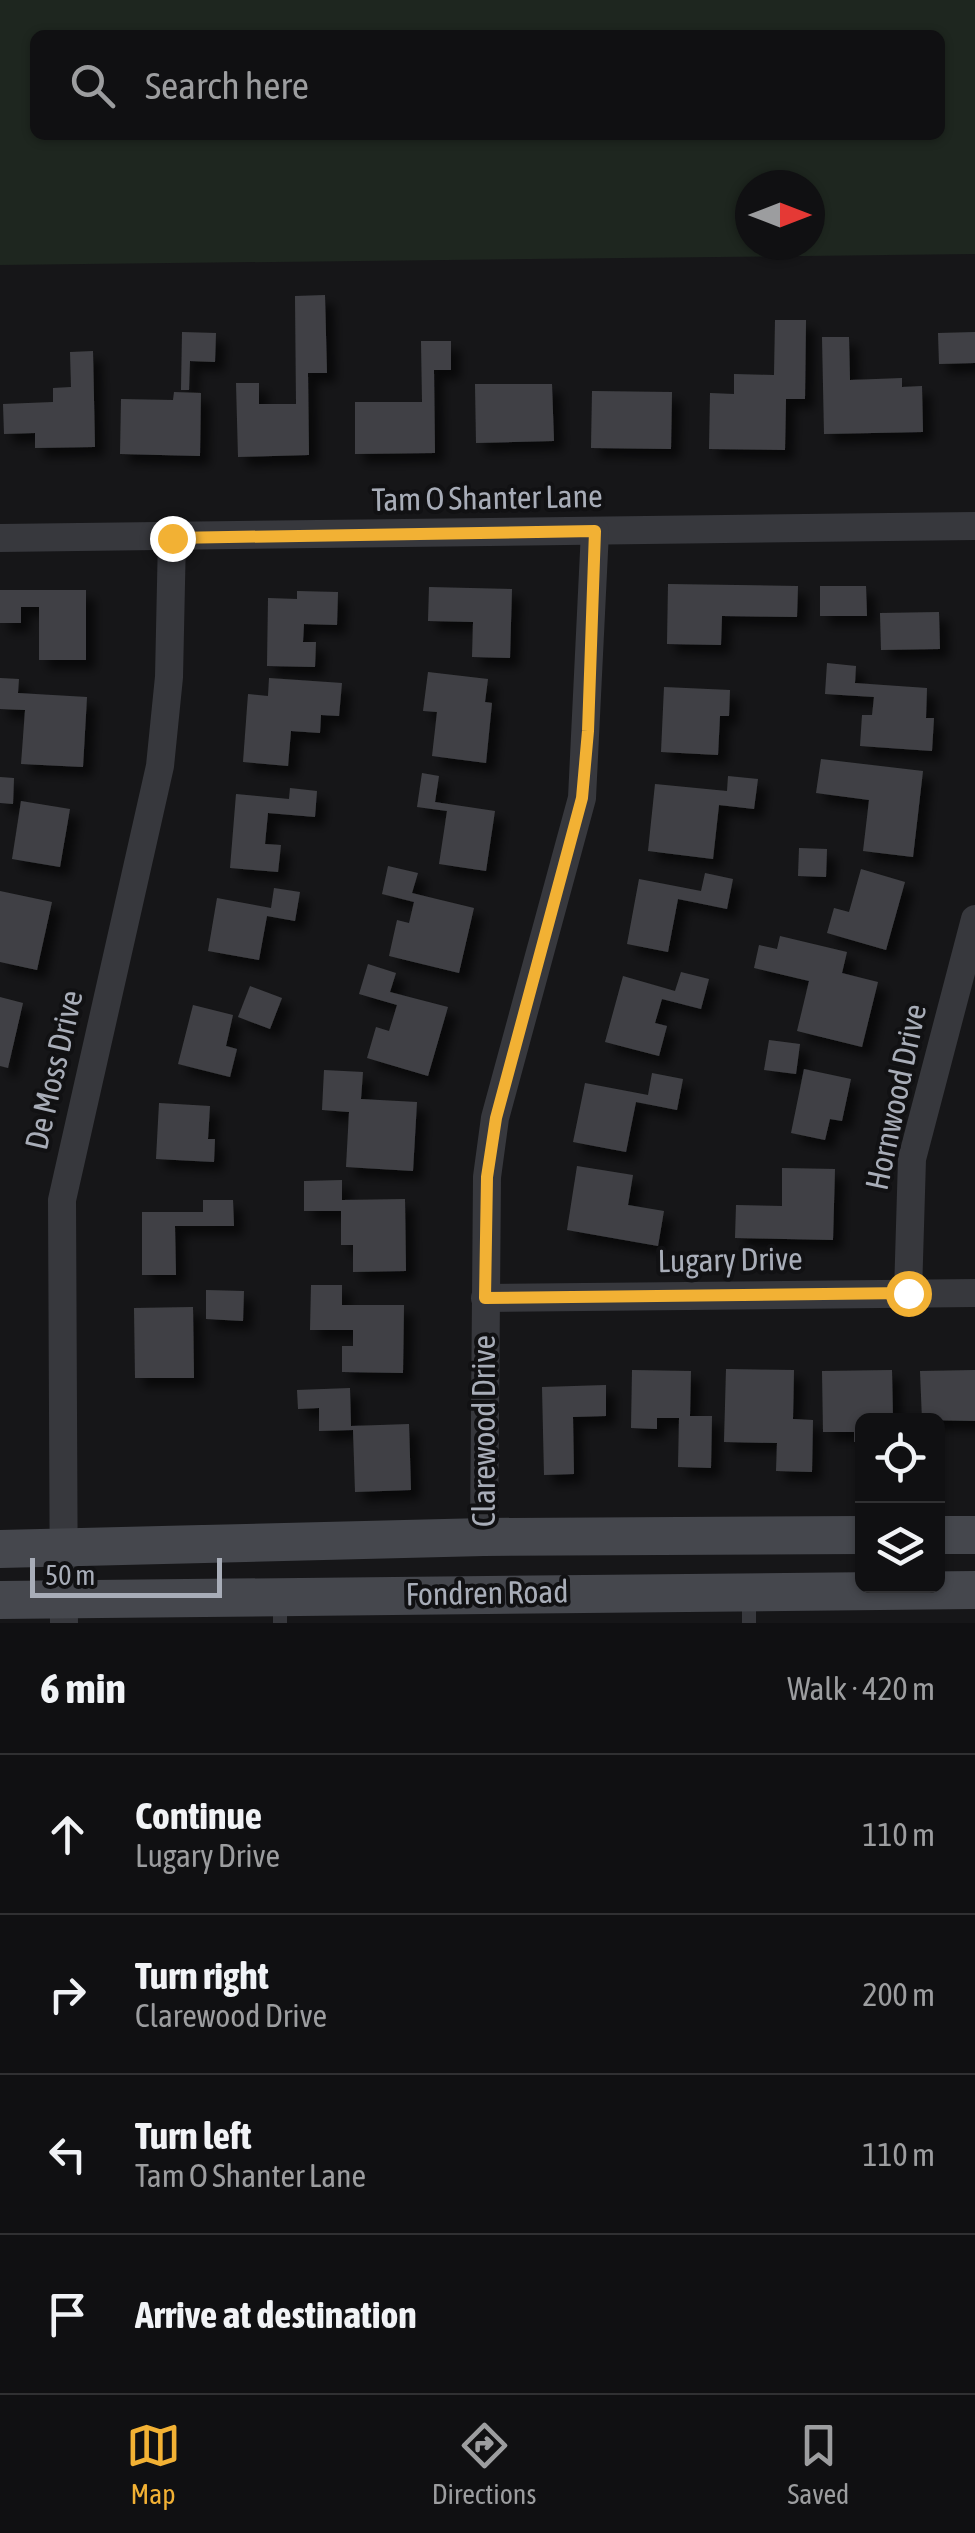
<!DOCTYPE html>
<html lang="en">
<head>
<meta charset="utf-8">
<style>
  body { margin:0; font-family:"Asap Condensed",sans-serif; background:#19191b; color:#f1f3f6 }
  .controls { position:absolute; right:30px; bottom:30px; display:grid; overflow:hidden; border-radius:15px; box-shadow:0 2px 8px #0004 }
  .controls button { width:90px; height:90px; display:grid; place-items:center; padding:0; border:0; border-bottom:2px solid #303032; background:#101012; color:#f1f3f6; font:50px sans-serif }
  .compass { position:absolute; left:735px; top:170px; width:90px; height:90px; border-radius:50%; background:#101012; box-shadow:0 2px 8px #0004; rotate:90deg }
  .scale { position:absolute; left:30px; bottom:25px; width:192px; box-sizing:border-box; padding-left:10px; border:5px solid #a8adb8; border-top:0; font-size:28px; line-height:35px; white-space:nowrap; color:#a8adb8; -webkit-text-stroke:8px #111113; paint-order:stroke }
  .stop { position:absolute; width:30px; height:30px; margin:-22px; border:8px solid #f2b134; border-radius:50%; background:#fff }
  .stop.end { background:#f2b134; border-color:#fff; box-shadow:0 2px 10px #0008 }
  .list { margin:0; padding:0; list-style:none }
  h2 { display:flex; justify-content:space-between; align-items:center; height:130px; margin:0; padding:0 40px; font-size:42px }
  h2 small { font-size:32px; font-weight:400; color:#9c9d9f }
  .list li { display:grid; grid-template-columns:65px 1fr auto; gap:30px; align-items:center; box-sizing:border-box; height:160px; padding:0 40px; border-top:2px solid #303032 }
  .list b { display:block; font-size:38px; white-space:nowrap }
  .list p { margin:0; font-size:32px; white-space:nowrap; color:#9c9d9f }
  .list em { font-size:32px; font-style:normal; color:#9c9d9f }
  .icon { flex:none; width:55px; height:55px; fill:none; stroke:currentColor; stroke-width:2; stroke-linecap:round; stroke-linejoin:round }
  .map { position:relative; flex:none; width:975px; height:1623px; overflow:hidden }
  .search { position:absolute; background:#101012; box-shadow:0 2px 8px #0004; left:30px; right:30px; top:30px; height:110px; display:flex; align-items:center; gap:25px; box-sizing:border-box; padding:0 35px; border-radius:15px; color:#9c9d9f; font-size:38px }
  .sheet { height:770px; background:#101012 }
  nav { display:flex; justify-content:space-around; align-items:center; box-sizing:border-box; height:140px; border-top:2px solid #303032; background:#101012; font-size:28px; color:#9c9d9f }
  nav a { display:grid; justify-items:center; gap:5px }
  nav .on { color:#f2b134 }
  .map>svg:first-child { display:block }
</style>
</head>
<body>
<div class="map">
<svg width="975" height="1623" viewBox="0 0 975 1623">
  <defs>
    <filter id="shadow"><feDropShadow dx="9" dy="9" stdDeviation="5" flood-color="#0009"/></filter>
  </defs>
  <rect width="100%" height="100%" fill="#161618"/>
  <path fill="#1e261f" fill-rule="evenodd" d="M0 0H975V254L0 265ZM35 35H940V135H35ZM750 185H810V245H750Z"/>
  <g fill="#404145" filter="url(#shadow)">
    <path d="M325 295 327 373H308L309 455 238 457 236 383H259V404H296L295 296Z"/>
    <path d="M775 320H806L805 399H786L785 450 709 449 710 393 734 394V374L774 375Z"/>
    <path d="M182 332 216 333 215 362 190 361 189 390H181Z"/>
    <path d="M975 332V363L939 364 938 333Z"/>
    <path d="M822 337H849L850 380 902 378V387L922 386 923 432 824 434Z"/>
    <path d="M421 341H451V370H434L435 453 355 454V402H422Z"/>
    <path d="M93 351 95 447 35 448V433L4 434 3 404 53 402V388L71 387 70 352Z"/>
    <path d="M475 384H552L554 441 476 443Z"/>
    <path d="M592 391 672 392 671 449 591 448Z"/>
    <path d="M174 392 201 393 200 456 120 454 121 399 173 400Z"/>
    <path d="M668 584 798 586 797 617 722 616 721 645 667 644Z"/>
    <path d="M820 586H866L867 616H820Z"/>
    <path d="M429 587 512 589 510 658 472 657 473 622 428 621Z"/>
    <path d="M0 590H86V660H39V607H21V623H0Z"/>
    <path d="M297 591 338 592 337 625 304 624 303 642H316L315 667 267 666 268 598 297 599Z"/>
    <path d="M939 612 940 649 881 650 880 613Z"/>
    <path d="M827 663 856 666 855 683 927 688 926 718H934L932 751 860 746 862 715H872L874 697 825 694Z"/>
    <path d="M428 672 488 679 485 702 492 703 486 763 432 756 437 712 423 711Z"/>
    <path d="M0 678 19 679 18 693 87 697 83 767 21 764 25 710 0 709Z"/>
    <path d="M269 678 342 683 339 716 321 715 320 733 291 731 288 766 243 762 248 694 268 696Z"/>
    <path d="M664 687 730 690 729 716H720L718 755 661 752Z"/>
    <path d="M821 759 923 771 913 857 863 851 869 800 816 793Z"/>
    <path d="M422 773 439 776 435 802 495 811 486 871 439 864 447 811 417 807Z"/>
    <path d="M728 776 758 779 754 809 719 805 713 859 648 851 655 784 727 791Z"/>
    <path d="M0 777 14 778 13 804 0 803Z"/>
    <path d="M290 788 317 791 315 817 268 813 265 844 281 845 278 872 230 868 236 794 289 799Z"/>
    <path d="M21 801 70 809 60 867 12 859Z"/>
    <path d="M799 848 827 849 826 877 798 876Z"/>
    <path d="M388 866 418 873 412 893 474 908 459 973 389 956 397 920 409 923 414 902 382 894Z"/>
    <path d="M861 869 905 882 886 950 827 933 834 908 849 912Z"/>
    <path d="M705 873 733 879 727 909 678 899 668 952 627 944 639 879 701 891Z"/>
    <path d="M274 888 300 892 295 921 267 916 259 960 208 951 217 898 271 908Z"/>
    <path d="M0 891 52 902 37 970 0 962Z"/>
    <path d="M780 936 847 952 842 973 878 982 862 1047 797 1031 809 981 754 968 759 945 777 949Z"/>
    <path d="M368 964 396 973 390 992 448 1007 428 1076 367 1058 376 1027 389 1031 397 1005 359 994Z"/>
    <path d="M681 972 709 979 701 1009 662 999 655 1023 667 1026 659 1056 605 1042 623 976 675 991Z"/>
    <path d="M250 986 282 998 270 1029 238 1017Z"/>
    <path d="M0 997 23 1003 8 1068 0 1066Z"/>
    <path d="M193 1005 233 1015 226 1046 237 1049 230 1077 178 1064Z"/>
    <path d="M769 1040 800 1044 796 1074 764 1070Z"/>
    <path d="M804 1069 851 1079 842 1121 830 1119 825 1140 791 1133Z"/>
    <path d="M324 1070 363 1072 361 1099 417 1102 413 1171 346 1167 349 1112 322 1110Z"/>
    <path d="M652 1073 683 1079 677 1110 636 1102 626 1152 573 1142 585 1083 648 1095Z"/>
    <path d="M159 1103 210 1106 208 1139H215L214 1162 156 1159Z"/>
    <path d="M577 1166 633 1175 628 1205 664 1211 658 1246 567 1230Z"/>
    <path d="M782 1168 835 1169 833 1240 735 1238 736 1205 782 1206Z"/>
    <path d="M342 1180V1200L405 1199 406 1271 353 1272V1245H341V1211H304V1181Z"/>
    <path d="M203 1200H233L234 1226H175L176 1275H142V1212H203Z"/>
    <path d="M311 1285H342V1305H404L403 1373 342 1372V1346H353V1330H310Z"/>
    <path d="M206 1290 244 1291 243 1321 206 1319Z"/>
    <path d="M193 1307 194 1378H135L134 1308Z"/>
    <path d="M726 1369 794 1370 793 1419 813 1420 812 1472 776 1471 777 1443 724 1442Z"/>
    <path d="M632 1370 691 1371 690 1416H712L711 1468 678 1467 679 1418H657V1429L631 1428Z"/>
    <path d="M892 1370 893 1420H862V1442H854V1432H823L822 1371Z"/>
    <path d="M975 1370V1421L922 1420 920 1371Z"/>
    <path d="M606 1385V1416L573 1417 574 1474 544 1475 542 1387Z"/>
    <path d="M350 1388 351 1426 409 1424 411 1490 355 1492 353 1430 319 1431V1408L298 1409 297 1390Z"/>
  </g>
  <g fill="none" stroke-linecap="round" stroke-linejoin="round">
    <g stroke="#37383d" stroke-width="14">
      <path d="M280 1597V1623"/>
      <path d="M749 1623V1597"/>
    </g>
    <g stroke="#37383d" stroke-width="28">
      <path d="M0 538 975 526"/>
      <path d="M908 1293 912 1159 975 919"/>
      <path d="M485 1298 975 1293"/>
      <path d="M484 1537 487 1177 495 1118 582 798 595 531"/>
      <path d="M64 1623 62 1200 160 766 169 677 172 537"/>
    </g>
    <g stroke="#45474d" stroke-width="38">
      <path d="M938 1535H975"/>
      <path d="M0 1549 484 1537 862 1535"/>
      <path d="M0 1600 975 1590"/>
    </g>
  </g>
  <g fill="none" stroke-linecap="round" stroke-linejoin="round">
    <path stroke="#f2b134" stroke-width="12" d="M172 538 595 531 588 731 582 798 496 1118 487 1177 485 1298 908 1293"/>
  </g>
  <g text-anchor="middle" stroke-width="8" stroke-linejoin="round" paint-order="stroke">
    <g font-size="32" fill="#a8adb8" stroke="#111113">
      <text transform="translate(487 498) rotate(-1)" y="11">Tam O Shanter Lane</text>
      <text transform="translate(54 1070) rotate(-77)" y="11">De Moss Drive</text>
      <text transform="translate(896 1097) rotate(-78)" y="11">Hornwood Drive</text>
      <text transform="translate(730 1260) rotate(-1)" y="11">Lugary Drive</text>
      <text transform="translate(484 1431) rotate(-90)" y="11">Clarewood Drive</text>
      <text transform="translate(487 1593) rotate(-1)" y="11">Fondren Road</text>
    </g>
  </g>
</svg>
<div class="controls">
<button><svg class="icon" aria-label="locate" viewBox="0 0 24 24"><circle cx="12" cy="12" r="6"/><path d="M12 2v4M12 18v4M2 12h4M18 12h4"/></svg></button>
<button><svg class="icon" aria-label="layers" viewBox="0 0 24 24"><path d="M12 4l9 5-9 5-9-5zM3 14l9 5 9-5"/></svg></button>
</div>
<svg class="compass" viewBox="-18 -18 36 36"><path d="M0-13l5 13h-10z" fill="#e53935"/><path d="M0 13l5-13h-10z" fill="#9c9d9f"/></svg>
<div class="scale">50 m</div>
<div class="stop" style="left:908px;top:1293px"></div>
<div class="stop end" style="left:172px;top:538px"></div>
<div class="search"><svg class="icon" aria-label="search" viewBox="0 0 24 24"><circle cx="10" cy="10" r="6"/><path d="M15 15l6 6"/></svg>Search here</div>
</div>
<section class="sheet">
<h2>6 min<small>Walk · 420 m</small></h2>
<ul class="list">
<li><svg class="icon" aria-label="ahead" viewBox="0 0 24 24"><path d="M12 20V5M6 11l6-6 6 6"/></svg><div><b>Continue</b><p>Lugary Drive</p></div><em>110 m</em></li>
<li><svg class="icon" aria-label="right" viewBox="0 0 24 24"><path d="M7 20v-9h11M14 6l5 5-5 5"/></svg><div><b>Turn right</b><p>Clarewood Drive</p></div><em>200 m</em></li>
<li><svg class="icon" aria-label="left" viewBox="0 0 24 24"><path d="M17 20v-9H6M10 6l-5 5 5 5"/></svg><div><b>Turn left</b><p>Tam O Shanter Lane</p></div><em>110 m</em></li>
<li><svg class="icon" aria-label="arrive" viewBox="0 0 24 24"><path d="M6 21V4h12l-3 4 3 4H6"/></svg><div><b>Arrive at destination</b></div></li>
</ul>
</section>
<nav>
<a class="on"><svg class="icon" aria-label="map" viewBox="0 0 24 24"><path d="M3 6l6-2 6 2 6-2v14l-6 2-6-2-6 2zM9 4v14M15 6v14"/></svg>Map</a>
<a><svg class="icon" aria-label="directions" viewBox="0 0 24 24"><path d="M12 3l9 9-9 9-9-9zM9 14v-3h6M13 9l2 2-2 2"/></svg>Directions</a>
<a><svg class="icon" aria-label="saved" viewBox="0 0 24 24"><path d="M7 4h10v16l-5-4-5 4z"/></svg>Saved</a>
</nav>
</body>
</html>
